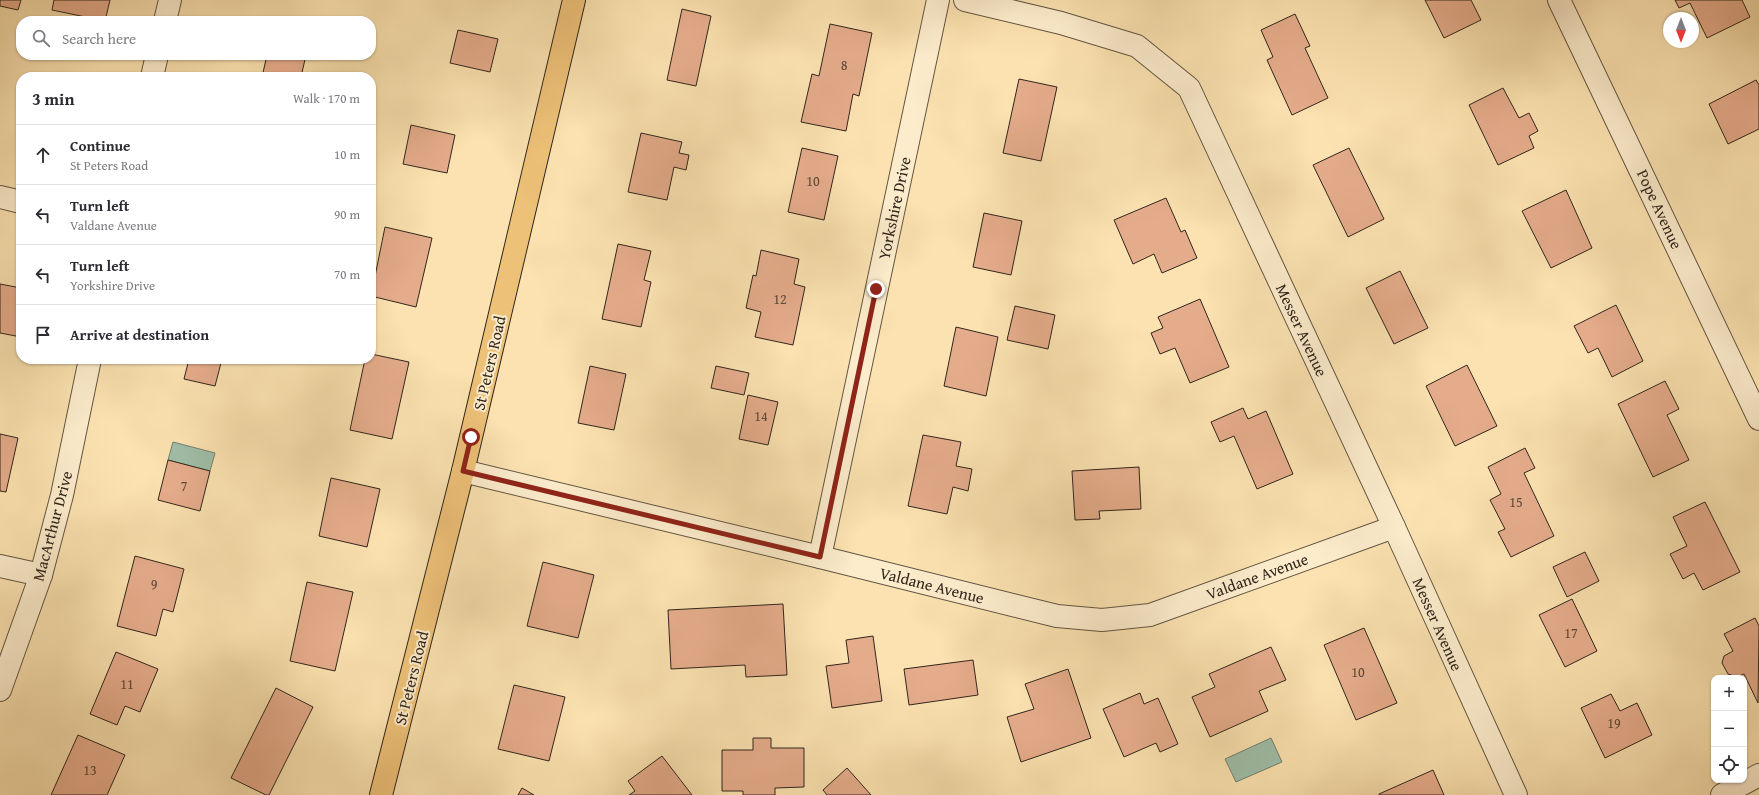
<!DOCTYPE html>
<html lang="en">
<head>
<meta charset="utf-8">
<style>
  body { margin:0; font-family:"Gentium Book Plus",serif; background:#f7f7f7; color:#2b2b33 }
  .controls { position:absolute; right:12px; bottom:12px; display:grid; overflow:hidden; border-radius:8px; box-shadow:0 1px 3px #0004 }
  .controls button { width:36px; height:36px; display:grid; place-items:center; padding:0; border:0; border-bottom:1px solid #e1e1e2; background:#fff; color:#2b2b33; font:20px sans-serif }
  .compass { position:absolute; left:1663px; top:12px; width:36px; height:36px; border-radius:50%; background:#fff; box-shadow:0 1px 3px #0004; rotate:180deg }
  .stop { position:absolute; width:12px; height:12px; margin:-9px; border:3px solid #8f2418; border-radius:50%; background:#fff }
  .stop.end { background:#8f2418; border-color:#fff; box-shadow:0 1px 4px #0008 }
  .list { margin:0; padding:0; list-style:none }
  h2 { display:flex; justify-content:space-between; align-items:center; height:52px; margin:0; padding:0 16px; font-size:17px }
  h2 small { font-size:13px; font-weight:400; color:#7c7c81 }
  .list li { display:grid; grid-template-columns:26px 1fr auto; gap:12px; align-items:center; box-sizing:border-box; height:60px; padding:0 16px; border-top:1px solid #e1e1e2 }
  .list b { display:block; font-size:15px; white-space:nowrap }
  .list p { margin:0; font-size:13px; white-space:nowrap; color:#7c7c81 }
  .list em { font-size:13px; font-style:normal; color:#7c7c81 }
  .icon { flex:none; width:22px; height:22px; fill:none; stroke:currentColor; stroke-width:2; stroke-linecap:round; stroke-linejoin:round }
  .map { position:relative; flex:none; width:1759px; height:795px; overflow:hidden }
  .search { position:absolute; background:#fff; box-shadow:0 1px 3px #0004; left:16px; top:16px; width:360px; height:44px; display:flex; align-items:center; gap:10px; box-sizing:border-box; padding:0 14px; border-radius:16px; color:#7c7c81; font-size:15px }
  .panel { position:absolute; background:#fff; box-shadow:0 1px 3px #0004; left:16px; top:72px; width:360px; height:292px; border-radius:16px }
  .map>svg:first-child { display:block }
</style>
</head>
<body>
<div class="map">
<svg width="1759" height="795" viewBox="0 0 1759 795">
  <rect width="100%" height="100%" fill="#fbe2b0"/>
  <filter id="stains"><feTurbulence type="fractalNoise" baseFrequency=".005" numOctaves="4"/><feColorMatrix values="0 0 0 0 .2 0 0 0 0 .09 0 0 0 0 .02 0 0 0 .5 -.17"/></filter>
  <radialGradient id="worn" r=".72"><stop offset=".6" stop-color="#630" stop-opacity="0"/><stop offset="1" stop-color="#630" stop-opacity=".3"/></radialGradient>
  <g fill="#9fbea8" stroke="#738170">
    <path d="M173 442 215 453 210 471 168 460Z"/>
    <path d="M1271 738 1282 762 1236 782 1225 759Z"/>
  </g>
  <g fill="#e5ac8b" stroke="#31261c">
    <path d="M0 0H21L18 10 0 6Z"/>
    <path d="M54 0H110L105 21 52 10Z"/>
    <path d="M1425 0H1471L1481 20 1444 38Z"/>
    <path d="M1675 0H1742L1750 17 1707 38 1690 3 1679 8Z"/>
    <path d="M682 9 711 16 696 86 667 80Z"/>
    <path d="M1295 14 1310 46 1305 48 1328 98 1292 115 1267 60 1273 57 1261 30Z"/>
    <path d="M830 24 872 33 859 96 853 94 846 131 801 122 812 74 819 76Z"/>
    <path d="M458 30 498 39 490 72 450 63Z"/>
    <path d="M267 55H306L301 77H262Z"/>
    <path d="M1019 79 1057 87 1041 161 1003 153Z"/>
    <path d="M1756 80 1759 85V129L1728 144 1709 104Z"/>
    <path d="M1503 88 1519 118 1529 113 1538 131 1529 136 1534 148 1498 165 1469 105Z"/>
    <path d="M411 125 455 135 447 173 403 164Z"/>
    <path d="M641 133 682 142 679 153 689 155 686 170 674 167 667 200 628 192Z"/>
    <path d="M802 148 838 156 824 220 788 212Z"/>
    <path d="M1349 148 1384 219 1348 237 1313 165Z"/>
    <path d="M1566 190 1592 248 1551 268 1522 211Z"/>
    <path d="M1166 198 1181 232 1185 230 1197 258 1162 273 1154 254 1133 264 1114 220Z"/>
    <path d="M984 213 1022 221 1011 275 973 267Z"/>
    <path d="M385 227 432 238 416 307 371 296Z"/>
    <path d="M618 244 651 251 644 280 651 282 641 327 602 319Z"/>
    <path d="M761 250 799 259 794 284 805 287 793 345 755 337 761 312 746 308 753 275 756 276Z"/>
    <path d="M1400 271 1428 328 1394 344 1366 288Z"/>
    <path d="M0 284 21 288V337L0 333Z"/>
    <path d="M1200 299 1229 367 1190 383 1175 348 1160 354 1151 333 1163 328 1158 317Z"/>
    <path d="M1616 305 1643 361 1612 377 1598 348 1588 353 1574 326Z"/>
    <path d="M1015 306 1055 315 1048 349 1007 340Z"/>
    <path d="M956 327 998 337 986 396 944 386Z"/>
    <path d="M371 354 409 362 392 439 350 430 365 359H371Z"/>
    <path d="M189 359H222L215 386 184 379Z"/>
    <path d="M1467 365 1497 426 1455 446 1426 386Z"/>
    <path d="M590 366 626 374 614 430 578 423Z"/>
    <path d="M716 366 749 373 744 395 711 388Z"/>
    <path d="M1665 381 1679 409 1667 415 1689 460 1653 477 1618 404Z"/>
    <path d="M748 395 778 402 768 445 739 439Z"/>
    <path d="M1243 408 1248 419 1266 411 1293 474 1257 489 1234 436 1220 442 1211 422Z"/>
    <path d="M0 434 18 438 6 492 0 491Z"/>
    <path d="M923 435 961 442 956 466 972 469 968 491 953 487 947 514 908 506Z"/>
    <path d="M1525 448 1535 468 1524 473 1554 536 1511 557 1498 532 1505 529 1490 500 1501 494 1488 467Z"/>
    <path d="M168 460 210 471 200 511 158 500Z"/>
    <path d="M1139 467 1141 509 1099 511 1100 519 1075 520 1072 471Z"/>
    <path d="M331 478 380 489 367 547 319 536Z"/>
    <path d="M1705 502 1740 572 1703 590 1694 573 1683 579 1670 554 1687 546 1673 517Z"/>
    <path d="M1585 552 1599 581 1567 597 1553 567Z"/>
    <path d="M135 556 184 569 173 612 163 609 156 636 117 626Z"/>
    <path d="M543 562 594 575 578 638 527 626Z"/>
    <path d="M307 582 353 592 335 671 290 661Z"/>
    <path d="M1572 599 1597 651 1565 667 1539 615Z"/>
    <path d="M783 604 787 675 746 677 745 665 671 669 668 610Z"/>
    <path d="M1755 618 1759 626 1758 703 1744 674 1737 677 1728 674 1722 663 1724 656 1733 651 1724 634Z"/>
    <path d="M1364 628 1397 703 1356 720 1324 645Z"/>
    <path d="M873 636 882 701 832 708 826 666 849 663 846 640Z"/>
    <path d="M1271 647 1286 680 1259 691 1268 711 1210 737 1192 697 1215 687 1209 674Z"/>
    <path d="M116 652 158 669 140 712 125 706 117 725 90 714Z"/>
    <path d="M973 660 978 695 909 705 904 669Z"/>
    <path d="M1068 669 1091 738 1021 762 1007 717 1034 709 1025 684Z"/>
    <path d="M514 685 565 697 549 761 498 749Z"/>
    <path d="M276 688 313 707 269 795H266L231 778Z"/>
    <path d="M1140 693 1144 704 1158 698 1178 744 1160 752 1156 743 1124 757 1103 709Z"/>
    <path d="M1611 694 1620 711 1637 703 1652 735 1605 758 1581 708Z"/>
    <path d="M78 735 125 755 107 795H51Z"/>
    <path d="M753 738H771V748H804V787L775 788V795H743V791H722V750H753Z"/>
    <path d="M662 756 692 795H629L635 791 628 781Z"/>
    <path d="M847 768 871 795H827L823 790Z"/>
    <path d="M1433 770 1444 795H1379V794Z"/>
    <path d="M522 788 534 795H518Z"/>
  </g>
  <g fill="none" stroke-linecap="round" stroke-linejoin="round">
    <g stroke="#645541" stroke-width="24">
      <g id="minor">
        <path d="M965 0 1061 23 1137 46 1189 88 1394 527 1516 795"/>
        <path d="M1559 0 1759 419"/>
        <path d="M165 21 170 0"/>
        <path d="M152 77 157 55"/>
        <path d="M0 197 21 202"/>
        <path d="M463 471 820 557 1057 616 1102 620 1150 615 1394 527"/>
        <path d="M820 557 938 0"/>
        <path d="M0 566 41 575"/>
        <path d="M0 690 41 575 62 495 90 359"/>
        <path d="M1722 795 1759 775"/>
      </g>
    </g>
    <g stroke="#31261c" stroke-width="24">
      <path id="major" d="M381 795 463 471 574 0"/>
    </g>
    <use href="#minor" stroke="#fceccc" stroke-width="22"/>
    <use href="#major" stroke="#eec178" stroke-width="22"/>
  </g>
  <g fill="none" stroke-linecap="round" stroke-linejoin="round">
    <path stroke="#8f2418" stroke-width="5" d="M471 437 463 471 820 557 876 289"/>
  </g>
  <g text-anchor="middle" stroke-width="4" stroke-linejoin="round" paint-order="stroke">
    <g font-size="14" fill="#5e4838">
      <text x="844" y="70">8</text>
      <text x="813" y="186">10</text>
      <text x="780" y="304">12</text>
      <text x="761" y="421">14</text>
      <text x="184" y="491">7</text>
      <text x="1516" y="507">15</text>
      <text x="154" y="589">9</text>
      <text x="1571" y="638">17</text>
      <text x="1358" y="677">10</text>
      <text x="127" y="689">11</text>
      <text x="1614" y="728">19</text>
      <text x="90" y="775">13</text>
    </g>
    <g font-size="16" fill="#31261c" stroke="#fceccc">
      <text transform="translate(894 208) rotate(-78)" y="6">Yorkshire Drive</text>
      <text transform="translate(1660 209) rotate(65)" y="6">Pope Avenue</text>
      <text transform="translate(1302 330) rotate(65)" y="6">Messer Avenue</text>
      <text transform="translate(489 363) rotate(-77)" y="6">St Peters Road</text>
      <text transform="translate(52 526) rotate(-75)" y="6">MacArthur Drive</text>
      <text transform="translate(1257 576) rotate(-20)" y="6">Valdane Avenue</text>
      <text transform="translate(932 585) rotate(14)" y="6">Valdane Avenue</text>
      <text transform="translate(1438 624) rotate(66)" y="6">Messer Avenue</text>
      <text transform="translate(411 678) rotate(-76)" y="6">St Peters Road</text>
    </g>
  </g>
  <rect width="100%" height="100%" filter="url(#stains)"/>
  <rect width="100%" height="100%" fill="url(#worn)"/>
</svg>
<div class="controls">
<button>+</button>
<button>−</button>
<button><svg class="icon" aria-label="locate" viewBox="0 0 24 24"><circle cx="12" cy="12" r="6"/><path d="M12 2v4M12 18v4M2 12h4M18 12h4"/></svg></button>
</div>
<svg class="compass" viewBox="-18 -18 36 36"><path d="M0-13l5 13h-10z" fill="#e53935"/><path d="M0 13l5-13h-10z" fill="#7c7c81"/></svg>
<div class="stop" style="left:471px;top:437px"></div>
<div class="stop end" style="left:876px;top:289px"></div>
<div class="search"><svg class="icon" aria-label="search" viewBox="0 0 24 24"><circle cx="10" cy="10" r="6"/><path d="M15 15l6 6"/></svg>Search here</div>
<section class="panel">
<h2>3 min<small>Walk · 170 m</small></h2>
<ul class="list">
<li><svg class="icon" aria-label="ahead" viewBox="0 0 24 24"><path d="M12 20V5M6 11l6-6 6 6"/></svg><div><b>Continue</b><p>St Peters Road</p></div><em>10 m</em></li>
<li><svg class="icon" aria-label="left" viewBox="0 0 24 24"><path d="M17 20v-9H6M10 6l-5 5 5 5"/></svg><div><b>Turn left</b><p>Valdane Avenue</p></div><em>90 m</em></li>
<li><svg class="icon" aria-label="left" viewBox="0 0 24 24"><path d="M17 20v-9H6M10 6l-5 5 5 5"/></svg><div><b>Turn left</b><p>Yorkshire Drive</p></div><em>70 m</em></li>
<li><svg class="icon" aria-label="arrive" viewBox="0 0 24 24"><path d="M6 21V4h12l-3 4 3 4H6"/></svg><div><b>Arrive at destination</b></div></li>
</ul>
</section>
</div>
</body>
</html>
